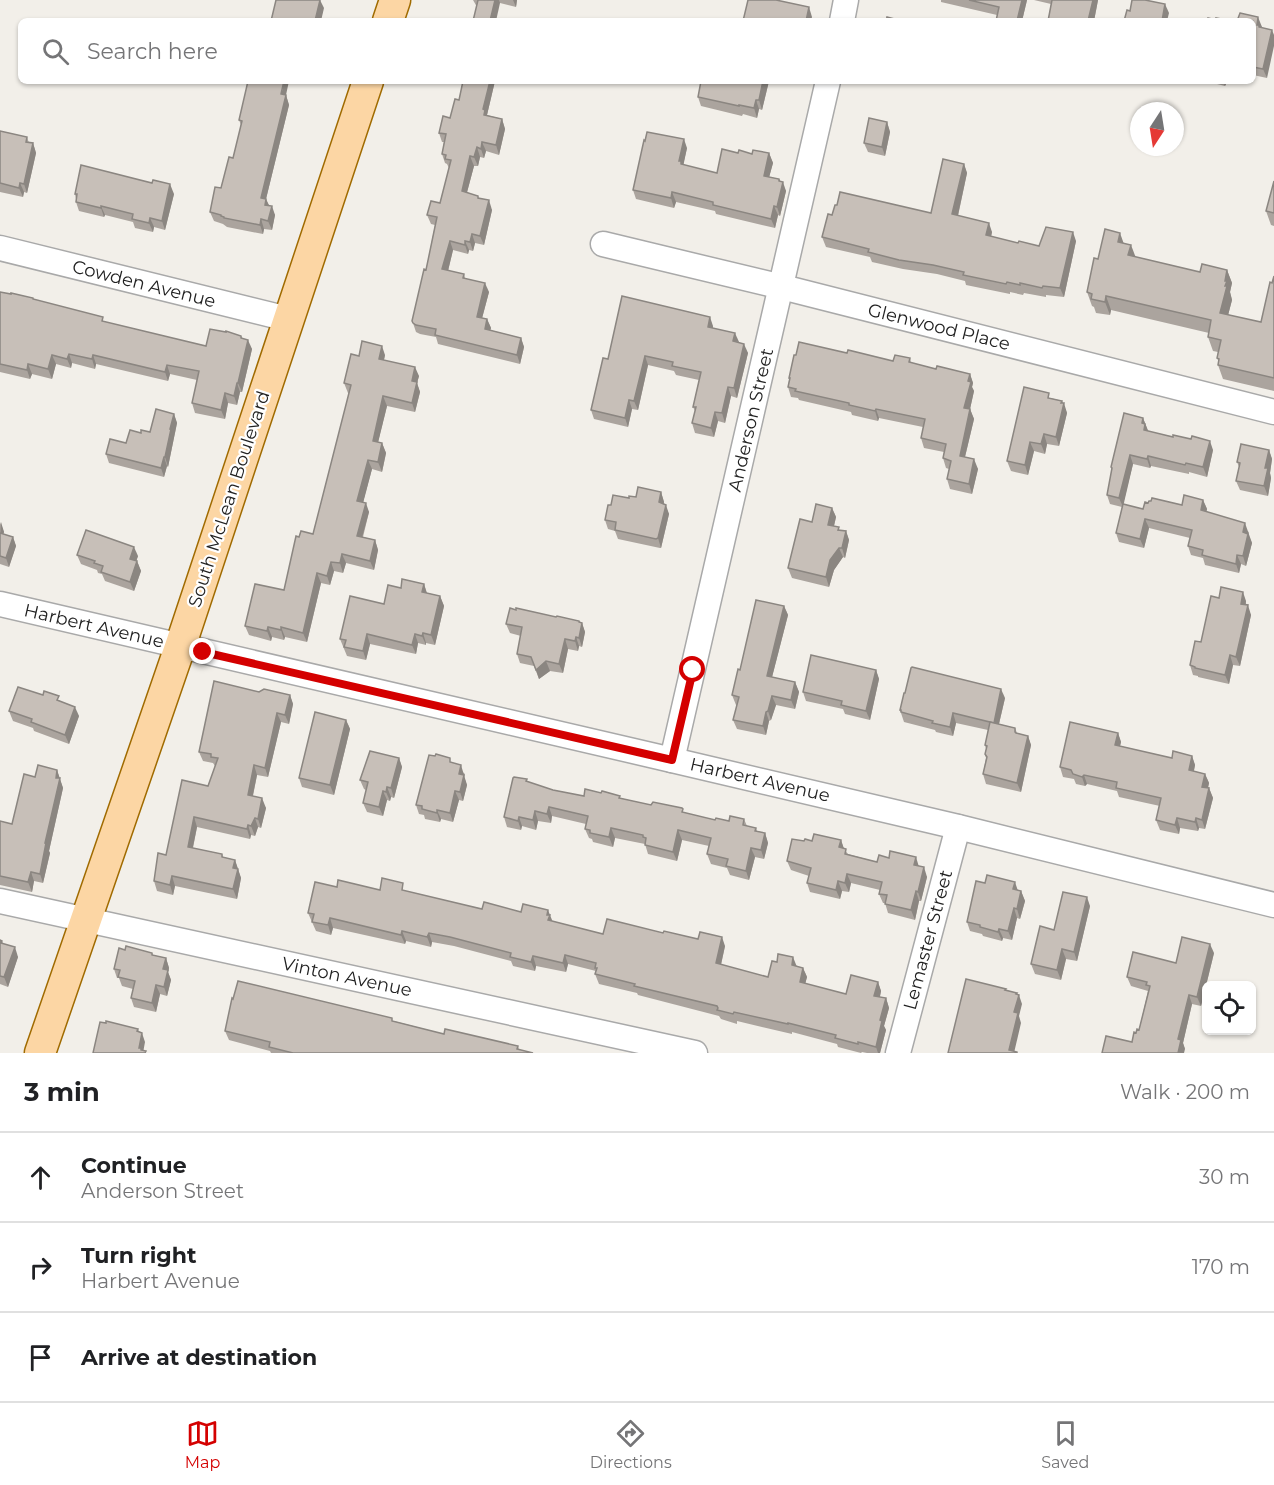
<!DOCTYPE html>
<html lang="en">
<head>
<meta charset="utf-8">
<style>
  body { margin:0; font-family:Montserrat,sans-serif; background:#f2f2f2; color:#202124 }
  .controls { position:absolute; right:18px; bottom:18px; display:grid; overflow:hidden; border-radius:9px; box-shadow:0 2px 4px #0004 }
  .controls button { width:54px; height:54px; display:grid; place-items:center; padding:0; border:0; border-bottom:2px solid #e0e0e0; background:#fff; color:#202124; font:30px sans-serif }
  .compass { position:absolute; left:1130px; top:102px; width:54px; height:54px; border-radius:50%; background:#fff; box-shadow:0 2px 4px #0004; rotate:192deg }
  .stop { position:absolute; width:18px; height:18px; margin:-14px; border:4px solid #d40000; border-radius:50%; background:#fff }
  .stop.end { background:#d40000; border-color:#fff; box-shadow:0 2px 6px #0008 }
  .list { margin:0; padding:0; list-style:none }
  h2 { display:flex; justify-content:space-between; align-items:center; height:78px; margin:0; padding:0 24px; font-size:26px }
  h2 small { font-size:20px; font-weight:400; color:#757577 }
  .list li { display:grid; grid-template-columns:39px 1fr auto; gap:18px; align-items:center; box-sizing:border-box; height:90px; padding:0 24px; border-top:2px solid #e0e0e0 }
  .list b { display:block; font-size:22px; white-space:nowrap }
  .list p { margin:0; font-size:20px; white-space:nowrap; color:#757577 }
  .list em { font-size:20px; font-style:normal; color:#757577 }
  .icon { flex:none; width:33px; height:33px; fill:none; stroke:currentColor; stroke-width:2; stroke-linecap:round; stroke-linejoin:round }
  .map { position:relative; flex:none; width:1274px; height:1053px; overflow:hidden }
  .search { position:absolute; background:#fff; box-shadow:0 2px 4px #0004; left:18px; right:18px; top:18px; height:66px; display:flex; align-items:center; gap:15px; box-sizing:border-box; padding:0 21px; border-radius:9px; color:#757577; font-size:22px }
  .sheet { height:348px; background:#fff }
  nav { display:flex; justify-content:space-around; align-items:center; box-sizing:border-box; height:84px; border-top:2px solid #e0e0e0; background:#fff; font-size:16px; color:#757577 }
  nav a { display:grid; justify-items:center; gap:3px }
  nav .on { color:#d40000 }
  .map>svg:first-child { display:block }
</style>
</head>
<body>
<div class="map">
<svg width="1274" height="1053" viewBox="0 0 1274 1053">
  <rect width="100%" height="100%" fill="#f2efe9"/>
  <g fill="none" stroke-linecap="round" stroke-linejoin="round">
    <g stroke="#a9a9a9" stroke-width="27">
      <g id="minor">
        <path d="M842 21 846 0"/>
        <path d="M603 244 782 287 1274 412"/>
        <path d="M0 248 288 319"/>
        <path d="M0 604 672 760 958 827 1274 905"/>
        <path d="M672 760 828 81"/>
        <path d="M0 901 695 1053"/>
        <path d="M898 1053 958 827"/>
      </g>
    </g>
    <g stroke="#a06b00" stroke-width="33">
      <g id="major">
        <path d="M388 21 395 0"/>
        <path d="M40 1053 180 647 368 81"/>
      </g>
    </g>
    <use href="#minor" stroke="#fff" stroke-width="24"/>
    <use href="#major" stroke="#fcd6a4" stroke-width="30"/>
  </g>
  <g fill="#aba49e">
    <path d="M473 0H517L516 7 500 3 477 7Z"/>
    <path d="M941 0H1027L1022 21H996L997 15 941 2Z"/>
    <path d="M1034 0H1098L1094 21H1048L1051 4Z"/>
    <path d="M1253 21 1262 27 1267 78 1253 75Z"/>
    <path d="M463 81H495L487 115 502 119 505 129 499 155 486 151 484 158 480 157 478 166H474L467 192 479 198 492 210 484 245 475 243 473 251 469 250 468 254 453 250 448 271 464 274 465 278 489 292 482 318 487 319 491 328 490 330 521 338 524 347 520 364 438 344 436 337 420 334 416 332 413 323 426 270 435 225 431 224 427 215 440 203 449 168 447 164 445 163 442 154 444 142H442L439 133 450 118 459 100Z"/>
    <path d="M769 81 762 110 759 109 757 118 743 114 742 116 701 106 698 97Z"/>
    <path d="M779 81H793V84Z"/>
    <path d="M1208 81H1227L1226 84 1225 86 1209 82Z"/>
    <path d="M286 95 289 105 266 199 269 205 275 215 272 230 264 229 263 234 227 227 223 224 214 221 210 212 221 188 233 158 241 125 239 120Z"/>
    <path d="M887 122 890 132 885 156 868 152 864 143Z"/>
    <path d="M0 131 27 137 29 143H33L36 153 27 193 24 192 23 197 0 192Z"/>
    <path d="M645 141 687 148 683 165 717 173 738 153H769L773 163 769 177 779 179 786 191 780 216 778 215 775 228 716 214 715 211 676 202 674 208 636 199 633 190Z"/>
    <path d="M964 164 967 173 958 216 992 232 991 237 1018 243 1039 246 1076 241 1064 297 1046 295V297L1024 293 1023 295 1010 292V294L966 285 965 281 937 274 903 269 872 262 870 257 826 247 822 237 832 215 931 213Z"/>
    <path d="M1274 181V226L1271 225 1266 211Z"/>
    <path d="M75 194H174L165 230 154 227 153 232 135 228 133 222 105 215 104 217 79 211 76 202V199Z"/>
    <path d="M1124 243 1135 257 1200 272 1227 270 1232 283 1230 292 1232 300 1228 315 1261 322 1274 276V391L1223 379 1218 365 1219 362 1217 358 1218 352 1213 351 1208 337 1209 333 1111 310 1110 315 1096 313 1094 307 1092 306 1087 292Z"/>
    <path d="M0 292 33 298 34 300 105 322 206 346 241 336 243 339 252 349 242 392H240L237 405 228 403 225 419 195 413 192 403 197 380 170 374 168 381 96 364 95 369 72 363 71 368 56 364 52 379 32 374 30 379 0 372Z"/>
    <path d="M713 326V328L739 342 748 353 737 398 731 396 725 423 718 421 714 437 695 433 692 423 695 411 693 407 699 380 676 375 674 371 648 365 638 410 632 409 628 427 594 419 591 410 608 359Z"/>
    <path d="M847 353 893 361 910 358 911 363 936 369 970 374 973 383 972 387 974 391 970 409 974 419 965 457 978 469 972 494 950 489 947 479 949 469 946 468 943 458 944 452 924 448 921 438 923 427 879 418 878 421 852 415 851 412 799 400 798 398 791 397 788 387 789 380V378Z"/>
    <path d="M385 355 384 360 419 376 417 383 420 392 415 412 387 406 378 442 382 443 386 453 382 472 372 469 363 502 369 512 363 537 375 540 378 550 374 570 346 563 343 573 334 571 330 585 321 583 307 642 285 637 284 640 272 637 271 641 249 635 245 626 284 590 299 537 313 534 349 393H348L344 383 359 356Z"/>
    <path d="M1051 398 1062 401 1067 413 1059 446 1047 444 1045 454 1034 451 1028 475 1011 471 1007 461Z"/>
    <path d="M174 414 177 423 168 467 167 466 164 477 109 463 106 454 126 443 141 433 150 432Z"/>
    <path d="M1143 418 1148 431 1213 450 1207 477 1189 472V474L1151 466 1150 468 1133 464 1123 504 1143 509 1148 503 1182 505 1203 500 1207 509 1206 511 1249 532 1248 534 1252 543 1246 566 1241 564 1239 573 1205 565 1203 558 1191 555 1188 546 1190 538 1149 528 1144 548 1119 542 1116 533 1122 507 1110 504 1107 495 1112 470 1111 467Z"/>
    <path d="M1269 450 1272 459 1270 473 1271 478 1268 496 1240 490 1236 481 1239 467 1237 462Z"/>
    <path d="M661 492 664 502V504L669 514 661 548H660L618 539 615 531 608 529 605 520 611 505 629 498Z"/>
    <path d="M832 508 836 517 834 526 840 530 846 531 849 540 845 558 843 557 834 570 829 587 792 578 788 568 812 522Z"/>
    <path d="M0 522 4 532 3 534 13 537 16 546 9 567 0 564Z"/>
    <path d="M77 555 138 556 136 561H137L141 571 134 591 105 581 102 574 98 573 97 570 81 564Z"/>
    <path d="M424 584 427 593 440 596 444 606 435 645 426 643V645L418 643 416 654 370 644 366 660 347 656 340 639 384 604 401 588Z"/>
    <path d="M1219 598 1246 601V605L1251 615 1240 666 1233 665 1229 684 1198 677V676L1193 675 1190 665 1201 642Z"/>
    <path d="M784 606 788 615 772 677 795 682 799 692 795 709 776 705 771 720 769 721 766 735 737 729 733 720 737 705H736L732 695 740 670Z"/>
    <path d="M556 617 579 621 580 622 582 623 585 632 582 647 579 646 578 651 568 649 563 673 550 671 539 679 534 666 520 663 517 654 521 636 510 633 506 624Z"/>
    <path d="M876 670 879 679 870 720 845 714 843 709 806 701 803 692Z"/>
    <path d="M259 692 290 695 293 704 289 724 281 722 268 777 257 775 253 796 266 808 261 828 258 827 255 836 251 835 250 839 197 827 193 848 222 854 223 857 235 860 241 878 237 899 175 886 173 895 157 891 154 881 166 855 208 786 215 766 213 763 203 761 199 752Z"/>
    <path d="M1005 698 999 724 1015 728 1017 733 1028 736 1031 745 1021 792 986 784 983 774 986 758 985 754 986 749 985 745 988 730 956 723 953 736 936 732 935 730 904 722 900 710Z"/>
    <path d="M61 702 79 716 69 744 34 731 33 728 13 721 9 711Z"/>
    <path d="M346 720 350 729 334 795 302 787 299 778Z"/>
    <path d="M1118 733 1121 742 1120 746 1172 758 1192 756 1195 765 1194 771 1205 774 1209 783 1208 788H1209L1213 798 1205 829 1199 828 1198 831 1180 828 1179 834 1160 830 1156 820 1160 806 1119 797 1117 791 1087 784 1085 786 1076 784 1074 779 1063 777 1060 767Z"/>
    <path d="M399 758 402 767 394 798 391 797 390 801 387 800 383 816 367 812 363 803 366 790 364 789 360 780Z"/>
    <path d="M452 763 465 774 464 777 467 785 463 801 459 800 453 822 441 819 440 822 425 819 424 815 419 814 416 805Z"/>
    <path d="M57 770 63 788 49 851 50 853 43 883 34 881 32 892 0 885V821L12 824 35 777Z"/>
    <path d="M527 779 528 782 553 790 584 796 601 793 620 796V798L715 820 729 821 744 819 747 826 756 828 757 831 765 833 768 843 764 859 755 857 749 880 730 875 727 868 711 864 707 854 709 846 682 840 677 861 648 854 645 844 615 838 613 847 593 842 592 839 589 838 585 829 586 824 552 816 551 823 538 821 536 830 522 826 521 830 507 827 504 817Z"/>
    <path d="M841 840 844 849 848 854 877 862 919 866 927 877 921 901H919L915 920 888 913 885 903H883L879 894 880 890 851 883 849 892 842 891 840 899 810 892 807 883 809 876 791 870 787 861 804 841Z"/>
    <path d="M337 887 406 891 482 909 552 920V921L603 934 663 933 725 946 721 965 768 977 796 966 803 968 807 977 805 984 846 994 878 982 881 991 880 997 886 998 889 1008 884 1026 886 1030 880 1053H867L862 1052 861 1053 838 1047 837 1044 792 1032V1034L737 1021V1024L721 1019 719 1016 638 995 637 993 599 984 595 974 596 971 568 964 566 972 536 966 535 971 513 966 511 961 454 946 432 942 431 947 406 941 405 944 333 928 331 935 316 931 308 913Z"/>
    <path d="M1018 891H1021L1025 901 1020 919 1017 918 1012 940 1003 938 1002 941 983 936 982 934 970 931 967 922Z"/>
    <path d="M1090 906 1077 961 1066 959 1061 980 1035 974 1031 964 1054 930Z"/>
    <path d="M0 940 18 957 8 987 0 984Z"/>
    <path d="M125 950 152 953 153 955 166 958 169 968 168 972 171 980 167 996 160 994 156 1012 134 1007 131 998 133 989 122 986 119 978H117L114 969Z"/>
    <path d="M1214 953 1201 1006 1192 1004 1183 1043 1185 1049 1132 1042 1136 1033 1139 1030 1148 991 1131 986 1127 977 1176 963Z"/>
    <path d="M394 1021 444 1034 518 1046 519 1050 533 1053H271L270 1051 229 1040 225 1031Z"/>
  </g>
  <g fill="#8b8681">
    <path d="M320 0 324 8 321 21H315Z"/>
    <path d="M495 0H499L500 3 496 21H490Z"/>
    <path d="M513 0H517L516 7Z"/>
    <path d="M1022 0H1027L1022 21H1017Z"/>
    <path d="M1093 0H1098L1094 21H1088Z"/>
    <path d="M1165 4 1169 13 1167 21H1162Z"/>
    <path d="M809 7 812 17 811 21H806Z"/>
    <path d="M1258 17 1262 27 1261 30 1257 25Z"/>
    <path d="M1272 30 1274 35V46L1267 78 1263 69Z"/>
    <path d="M284 81H289L286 95 289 105 266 199 270 208 268 214 261 198Z"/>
    <path d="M490 81H495L487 115 488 124 483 109Z"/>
    <path d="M763 81H769L762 110 759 100Z"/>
    <path d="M1223 81H1227L1226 84 1225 86Z"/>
    <path d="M756 100 759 109 757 118 754 108Z"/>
    <path d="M502 119 505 129 499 155 496 145Z"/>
    <path d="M887 122 890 132 885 156 882 147Z"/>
    <path d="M684 139 687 148 683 167 685 171 679 161Z"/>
    <path d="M482 142 486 151 484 158 481 149Z"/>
    <path d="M33 143 36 153 27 193 24 184Z"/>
    <path d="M477 147 480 157 478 166 474 157Z"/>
    <path d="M769 153 773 163 767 185 764 176Z"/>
    <path d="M470 156 474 166 465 200 462 191Z"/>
    <path d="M964 164 967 173 956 224 952 214Z"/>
    <path d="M779 179 782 186 783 182 786 191 780 216 777 207Z"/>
    <path d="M20 183 24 192 23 197 19 188Z"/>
    <path d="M170 184 174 194 165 230 162 221Z"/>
    <path d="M672 192 676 202 674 208 671 198Z"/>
    <path d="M489 200 492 210 484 245 480 236Z"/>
    <path d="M101 206 105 215 104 217 101 208Z"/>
    <path d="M272 206 275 215 272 230 268 221Z"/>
    <path d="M774 206 778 215 775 228 771 219Z"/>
    <path d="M150 218 154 227 153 232 149 223Z"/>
    <path d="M261 219 264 229 263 234 260 225Z"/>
    <path d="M989 223 992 232 989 245 986 235Z"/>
    <path d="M1073 232 1076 241 1064 297 1060 288Z"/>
    <path d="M1120 233 1125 247 1118 242Z"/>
    <path d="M472 234 475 243 473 251 470 242Z"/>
    <path d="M450 241 453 250 446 279 442 269Z"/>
    <path d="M465 241 469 250 468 254 465 245Z"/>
    <path d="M1131 245 1136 258 1128 255Z"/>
    <path d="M1227 270 1232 283 1230 292 1232 300 1225 327 1220 313Z"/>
    <path d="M485 283 489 292 480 326 477 317Z"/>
    <path d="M1106 296 1111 310 1110 315 1105 302Z"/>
    <path d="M710 317 713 326 711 336 708 327Z"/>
    <path d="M487 319 491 328 488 338 485 329Z"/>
    <path d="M735 333 739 342 733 341Z"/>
    <path d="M521 338 524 347 520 364 517 355Z"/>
    <path d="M248 340 252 349 242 392 238 383Z"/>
    <path d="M744 344 748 353 737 398 734 388Z"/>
    <path d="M382 346 385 355 382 368 379 359Z"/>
    <path d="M69 354 72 363 71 368 67 359Z"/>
    <path d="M52 355 56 364 52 379 48 369Z"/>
    <path d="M93 355 96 364 95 369 92 359Z"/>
    <path d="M645 356 648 365 638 410 634 401Z"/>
    <path d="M28 364 32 374 30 379 27 370Z"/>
    <path d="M167 365 170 374 168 381 165 372Z"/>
    <path d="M415 367 419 376 417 383 420 392 415 412 412 403V381Z"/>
    <path d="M970 374 973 383 972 387 974 391 968 418 964 408Z"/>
    <path d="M237 383 240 392 237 405 234 396Z"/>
    <path d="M728 387 731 396 725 423 722 413Z"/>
    <path d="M225 393 228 403 225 419 221 410Z"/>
    <path d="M383 396 387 406 376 451 373 441Z"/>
    <path d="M629 400 632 409 628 427 625 418Z"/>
    <path d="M1062 401 1063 405 1064 403 1067 413 1059 446 1056 437Z"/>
    <path d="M876 409 879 418 878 421 875 411Z"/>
    <path d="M970 409 974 419 963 465 960 456Z"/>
    <path d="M715 412 718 421 714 437 711 428Z"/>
    <path d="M174 414 177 423 168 467 165 457 170 429Z"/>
    <path d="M1143 418 1149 433 1147 440 1142 423Z"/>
    <path d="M1044 434 1047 444 1045 454 1041 444Z"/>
    <path d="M1210 441 1213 450 1207 477 1203 467Z"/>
    <path d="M1030 442 1034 451 1028 475 1025 465Z"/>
    <path d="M382 443 386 453 382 472 378 462Z"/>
    <path d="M1269 450 1272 459 1270 473 1271 478 1268 496 1264 486 1265 468Z"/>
    <path d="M1130 455 1133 464 1123 507 1119 498Z"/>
    <path d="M1148 456 1151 466 1150 468 1147 459Z"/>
    <path d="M164 457 167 466 164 477 161 468Z"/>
    <path d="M974 459 978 469 972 494 969 484Z"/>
    <path d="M368 460 372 469 361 511 357 501Z"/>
    <path d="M661 492 664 502 662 511 659 502Z"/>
    <path d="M1203 500 1207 509 1205 519 1201 510Z"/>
    <path d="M366 503 369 512 360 545 357 536Z"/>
    <path d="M666 505 669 514 661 548 658 538Z"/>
    <path d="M832 508 836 517 832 534 828 525Z"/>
    <path d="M1145 519 1149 528 1144 548 1140 539Z"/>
    <path d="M1 522 4 532 1 541 0 539Z"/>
    <path d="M1245 523 1252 543 1246 566 1243 556V532Z"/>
    <path d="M846 531 849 540 845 558 842 548Z"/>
    <path d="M13 537 16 546 9 567 6 558Z"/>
    <path d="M375 540 378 550 374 570 370 561Z"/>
    <path d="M134 547 138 556 134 568 130 559Z"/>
    <path d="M839 548 843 557 834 570 829 587 826 577 830 560Z"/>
    <path d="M342 554 346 563 343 573 340 563Z"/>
    <path d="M1237 555 1241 564 1239 573 1236 564Z"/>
    <path d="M137 561 141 571 134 591 130 582Z"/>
    <path d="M331 562 334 571 330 585 327 576Z"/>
    <path d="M317 573 321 583 307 642 303 633Z"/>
    <path d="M424 584 427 594 422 592Z"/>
    <path d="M1243 592 1246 601 1244 613 1241 604Z"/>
    <path d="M440 596 444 606 435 645 431 635Z"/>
    <path d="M1248 605 1251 615 1240 666 1236 657Z"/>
    <path d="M784 606 788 615 770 685 767 676Z"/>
    <path d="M579 621 581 626 582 623 585 632 582 647 579 638Z"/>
    <path d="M268 627 272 637 271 641 267 631Z"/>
    <path d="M281 627 285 637 284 640 281 630Z"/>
    <path d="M423 633 426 643V645L422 636Z"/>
    <path d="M367 634 370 644 366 660 363 651Z"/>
    <path d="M415 634 418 643 416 654 412 645Z"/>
    <path d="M576 637 579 646 578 651 575 641Z"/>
    <path d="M565 639 568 649 563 673 559 664Z"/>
    <path d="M1230 655 1233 665 1229 684 1225 675Z"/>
    <path d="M546 661 550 671 539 679 536 670Z"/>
    <path d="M876 670 879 679 870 720 866 711Z"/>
    <path d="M795 682 799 692 795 709 791 700Z"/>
    <path d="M1001 689 1005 698 997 732 994 723Z"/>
    <path d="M290 695 293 704 289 724 285 715Z"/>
    <path d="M772 696 776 705 771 720 768 711Z"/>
    <path d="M75 707 79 716 69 744 65 735Z"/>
    <path d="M766 712 769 721 766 735 763 726Z"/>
    <path d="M277 713 281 722 268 777 265 768Z"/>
    <path d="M953 713 956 723 953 736 950 727Z"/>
    <path d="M346 720 350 729 334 795 330 785Z"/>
    <path d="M1118 733 1121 742 1118 754 1115 745Z"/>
    <path d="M1028 736 1031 745 1021 792 1017 783Z"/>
    <path d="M1192 756 1195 765 1192 779 1189 770Z"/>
    <path d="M399 758 402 767 394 798 391 788Z"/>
    <path d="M254 765 257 775 251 804 248 795Z"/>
    <path d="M461 765 467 785 463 801 460 792 459 774Z"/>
    <path d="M57 770 63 788 49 851 50 853 43 883 40 874Z"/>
    <path d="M1205 774 1209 783 1206 796 1202 787Z"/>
    <path d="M1084 775 1087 784 1085 786 1082 777Z"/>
    <path d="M387 787 391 797 390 801 386 792Z"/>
    <path d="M1209 788 1213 798 1205 829 1202 820Z"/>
    <path d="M383 791 387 800 383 816 379 807Z"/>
    <path d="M455 791 459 800 453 822 450 813Z"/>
    <path d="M262 798 266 808 261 828 258 819Z"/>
    <path d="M549 807 552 816 551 823 547 814Z"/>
    <path d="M437 810 441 819 440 822 437 813Z"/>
    <path d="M535 811 538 821 536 830 533 820Z"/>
    <path d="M194 817 197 827 191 856 188 847Z"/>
    <path d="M519 817 522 826 521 830 518 821Z"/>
    <path d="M255 818 258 827 255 836 251 826Z"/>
    <path d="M1177 818 1180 828 1179 834 1175 825Z"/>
    <path d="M1196 818 1199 828 1198 831 1195 822Z"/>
    <path d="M248 825 251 835 250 839 247 829Z"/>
    <path d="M611 828 615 838 613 847 609 837Z"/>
    <path d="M678 830 682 840 677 861 673 852Z"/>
    <path d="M765 833 768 843 764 859 761 850Z"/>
    <path d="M841 840 844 849 839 847Z"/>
    <path d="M751 848 755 857 749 880 746 871Z"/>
    <path d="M916 857 919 867 914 865Z"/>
    <path d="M235 860 241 878 237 899 233 889V868Z"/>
    <path d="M924 867 927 877 921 901 918 892Z"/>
    <path d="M31 872 34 881 32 892 28 882Z"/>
    <path d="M847 874 851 883 849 892 845 883Z"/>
    <path d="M172 876 175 886 173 895 170 885Z"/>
    <path d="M838 881 842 891 840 899 836 890Z"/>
    <path d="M1015 882 1018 891 1013 889Z"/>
    <path d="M916 891 919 901 915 920 911 910Z"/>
    <path d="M1021 891 1025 901 1020 919 1017 909Z"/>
    <path d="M1087 897 1090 906 1077 961 1074 952Z"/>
    <path d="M1014 908 1017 918 1012 940 1008 931Z"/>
    <path d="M548 910 552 920 553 925 548 920 547 915Z"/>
    <path d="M330 918 333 928 331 935 328 925Z"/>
    <path d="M999 929 1003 938 1002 941 998 932Z"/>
    <path d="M402 931 406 941 405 944 401 935Z"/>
    <path d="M429 933 432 942 431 947 427 937Z"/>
    <path d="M722 937 725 946 719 973 716 963Z"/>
    <path d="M1210 944 1214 953 1201 1006 1197 997Z"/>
    <path d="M15 947 18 957 8 987 4 977Z"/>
    <path d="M1062 949 1066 959 1061 980 1057 970Z"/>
    <path d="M565 955 568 964 566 972 563 963Z"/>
    <path d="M533 956 536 966 535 971 531 962Z"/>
    <path d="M793 957 797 967 792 965Z"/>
    <path d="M166 958 169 968 168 972 171 980 167 996 164 987 163 969Z"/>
    <path d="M803 968 807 977 803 992 800 982Z"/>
    <path d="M878 982 881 991 878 1005 874 996Z"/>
    <path d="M156 985 160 994 156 1012 152 1003Z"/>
    <path d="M1017 993 1018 997 1019 995 1022 1004 1019 1016 1021 1023 1014 1053 1009 1050Z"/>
    <path d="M1189 995 1192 1004 1183 1043 1185 1049 1184 1053H1178V1039Z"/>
    <path d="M886 998 889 1008 884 1026 886 1030 880 1053H878L876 1047 880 1020Z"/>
    <path d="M138 1029 141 1038 142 1033 145 1042 143 1053 139 1048Z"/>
  </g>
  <g fill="#c7bfb8" stroke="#8b8681" stroke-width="1.5">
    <path d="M276 0H320L315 21H271Z"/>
    <path d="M478 0H495L490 21H473Z"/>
    <path d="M748 0H776L809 7 806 21H743Z"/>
    <path d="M969 0H1022L1017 21H996L999 7Z"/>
    <path d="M1052 0H1093L1088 21H1048Z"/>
    <path d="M1132 0H1145L1165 4 1162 21H1124L1127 10 1130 11Z"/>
    <path d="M1240 13 1258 17 1257 25H1259V27L1272 30 1263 69 1253 67V21H1237Z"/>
    <path d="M887 17 902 21H886Z"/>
    <path d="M1208 18 1216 20V18L1231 21H1207Z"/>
    <path d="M248 81H284L281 94 286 95 261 198 266 199 265 205 272 206 268 221 261 219 260 225 224 218V217L221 216V215L210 212 215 187 221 188 229 157 233 158 242 121 239 120Z"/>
    <path d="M463 81H490L483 109 485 110 484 115 502 119 496 145 482 142 481 149 477 147 474 157 470 156 462 191 478 196V198L489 200 480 236 472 234 470 242 465 241V245L450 241 442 269 464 274 463 278 485 283 477 317 487 319 485 329 521 338 517 355 435 335 436 329 416 325 413 323 412 321 424 269 426 270 437 217 427 215 431 201 440 203 451 160 445 159 446 155 442 154 446 134 439 133 443 116 450 118 455 99 459 100Z"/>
    <path d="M701 81H763L759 100H756L754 108 739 105V106L698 97Z"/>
    <path d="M869 118 887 122 882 147 864 143Z"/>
    <path d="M0 131 27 137 26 142 33 143 24 184 20 183 19 188 0 183Z"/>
    <path d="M647 132 684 139 679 161H681V164L717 173 722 149 738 153 739 150 752 154 753 150 769 153 764 176 779 179V181L783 182 777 207 774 206 771 219 713 205V202L672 192 671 198 633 190 644 140 645 141Z"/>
    <path d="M943 159 964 164 952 214 989 223 986 235 1018 243 1019 241 1039 246 1046 227 1073 232 1060 288 1043 286 1042 288 1020 283V285L1007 282 1006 284 963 275 964 272 933 265 899 260 868 252 869 249 822 237 828 214 832 215 835 205H837L840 192 931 213Z"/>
    <path d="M81 165 152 183 153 180 170 184 162 221 150 218 149 223 132 219 133 214 101 206V208L76 202 77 194H75Z"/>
    <path d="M1274 181V213L1266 211Z"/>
    <path d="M1105 229 1120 233 1118 242 1131 245 1128 255 1200 272 1202 264 1227 270 1225 281H1227L1225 286H1227L1220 313 1261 322 1270 282 1272 283 1274 276V378L1218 365 1219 359 1217 358 1221 340 1208 337 1211 320 1106 296 1105 302 1091 299 1092 294 1087 292 1094 258 1098 259Z"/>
    <path d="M0 292 11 294V293L33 298V299L103 317 102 321 206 346 210 329 226 332V331L241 336V338L248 340 238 383H237L234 396 225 393 221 410 192 403 199 371 167 365 165 372 93 355 92 359 69 354 67 359 52 355 48 369 28 364 27 370 0 364Z"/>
    <path d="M622 296 710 317 708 327 735 333 733 341 744 344 734 388 728 387 722 413 715 412 711 428 692 423 696 407H693L701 372 672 366 673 362 645 356 634 401 629 400 625 418 591 410 603 358 608 359Z"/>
    <path d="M362 341 382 346 379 359 415 367 412 381 417 382 412 403 383 396 373 441 382 443 378 462 368 460 357 501 366 503 357 536 375 540 370 561 342 554 340 563 331 562 327 576 317 573 303 633 281 627V630L268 627 267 631 245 626 255 584 284 590 296 536 299 537 301 531 313 534 351 385 344 383 351 354 359 356Z"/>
    <path d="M799 342 847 353 848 350 893 361 895 355 910 358 909 362 936 369 937 366 970 374 968 381 971 382 964 408 970 409 960 456 974 459 969 484 947 479 951 461 943 458 946 444 921 438 925 419 876 409 875 411 849 405V403L795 391 796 389 788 387 790 378H789L794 355H796Z"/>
    <path d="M1024 387 1049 393 1048 398 1062 401 1061 403H1064L1056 437 1044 434 1041 444 1030 442 1025 465 1007 461Z"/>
    <path d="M156 409 174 414 170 429H171L165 457H164L161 468 106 454 110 439 126 443 130 430 141 433V430L150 432Z"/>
    <path d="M1124 413 1143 418 1142 423 1145 424 1144 430 1173 437V435L1191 439 1192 436 1210 441 1203 467 1186 463 1185 465 1148 456 1147 459 1130 455 1119 498 1107 495 1112 468 1111 467Z"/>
    <path d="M1241 444 1269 450 1265 468H1268L1264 486 1236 481 1240 463 1237 462Z"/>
    <path d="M638 487 661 492 659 502 666 505 658 538 656 539 615 530 616 522 605 520 608 505H611L613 495 629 498V496L636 497Z"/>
    <path d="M1184 495 1203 500 1201 510 1245 523 1243 532 1248 534 1243 556 1237 555 1236 564 1202 555 1203 550 1188 546 1192 530 1145 519 1140 539 1116 533 1123 504 1143 509 1145 502 1148 503 1149 501H1151L1152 498 1182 505Z"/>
    <path d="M816 504 832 508 828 525 839 527 838 530 846 531 842 548H839L830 560 826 577 788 568 800 519 812 522Z"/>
    <path d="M86 530 134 547 130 559 137 561 130 582 101 572 103 566 94 563 95 561 77 555Z"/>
    <path d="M0 533 13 537 6 558 0 556Z"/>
    <path d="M402 579 424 584 422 592 440 596 431 635 423 633 422 636 415 634 412 645 367 634 363 651 344 647 346 640 340 639 350 596 384 604 388 585 401 588Z"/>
    <path d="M1221 587 1243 592 1241 604 1248 605 1236 657 1230 655 1225 675 1195 668V667L1190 665 1195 641 1201 642 1211 596 1219 598Z"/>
    <path d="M756 600 784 606 767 676 795 682 791 700 772 696 768 711 766 712 763 726 733 720 739 697 732 695 738 669 740 670Z"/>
    <path d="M510 608 516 610V608L556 617 557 616 579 621V622L582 623 579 638 576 637 575 641 565 639 559 664 546 661 536 670 531 657 517 654 522 627 506 624Z"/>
    <path d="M811 655 876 670 866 711 841 705 842 701 803 692Z"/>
    <path d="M912 667 1001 689 994 723 953 713 950 727 932 723 933 721 901 712V710H900L904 693H905L911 668Z"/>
    <path d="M214 681 259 692 264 689 290 695 285 715 277 713 265 768 254 765 248 795 262 798 258 819 255 818 251 826 248 825 247 829 194 817 188 847 222 854V857L235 860 233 868 238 869 233 889 172 876 170 885 154 881 158 853 166 855 182 780 208 786 218 758 211 757V754L199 752Z"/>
    <path d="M18 687 43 695 44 691 59 696 57 700 75 707 65 735 31 722 32 719 9 711Z"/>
    <path d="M315 712 346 720 330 785 299 778Z"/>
    <path d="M990 722 1015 728V732L1016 733 1028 736 1017 783 983 774 987 757 985 754 987 746 985 745Z"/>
    <path d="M1070 722 1118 733 1115 745 1172 758 1173 751 1192 756 1189 770 1205 774 1202 787 1209 788 1202 820 1196 818 1195 822 1177 818 1175 825 1156 820 1161 798 1116 788 1117 782 1084 775 1082 777 1073 774 1071 770 1060 767Z"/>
    <path d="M370 751 399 758 391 788 387 787 386 792 383 791 379 807 363 803 368 782 360 780Z"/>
    <path d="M436 754 450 758V762L461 765 459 774 464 775 460 792 455 791 450 813 437 810V813L422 809V806L416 805 429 755 435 756Z"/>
    <path d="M38 765 57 770 56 778H60L45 843H46L40 874 31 872 28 882 0 876V821L12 824 24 774 35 777Z"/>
    <path d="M514 777 527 779 526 781 553 790 584 796 585 789 601 793 602 791 620 796 619 798 651 805 653 802 682 808 683 809 682 812 715 820 716 818 729 821 730 816 744 819 743 825 756 828 755 831 765 833 761 850 751 848 746 871 726 866 728 859 707 854 711 838 678 830 673 852 645 845 646 838 643 837V835L611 828 609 837 590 833V830L585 829 588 816 549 807 547 814 535 811 533 820 519 817 518 821 504 817 513 778Z"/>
    <path d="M814 834 841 840 839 847 846 849 845 854 877 862 879 855 889 858 890 851 916 857 914 865 924 867 918 892 916 891 911 910 885 904 887 895 879 894 882 882 847 874 845 883 838 881 836 890 807 883 811 868 787 861 792 839 804 841 805 839 812 841Z"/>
    <path d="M987 875 1015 882 1013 889 1021 891 1017 909 1014 908 1008 931 999 929 998 932 980 927V925L967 922 976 881 985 883Z"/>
    <path d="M382 878 403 883 402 890 482 909 484 902 521 912 523 904 548 910 547 915H550L548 920 603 934 607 919 663 933 664 931 698 939 700 932 722 937 716 963 768 977 772 961 777 962 778 954 793 957 792 965 803 968 800 982 846 994 851 975 878 982 874 996 886 998 880 1020 882 1021 876 1047 858 1042V1044L835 1038 836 1035 788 1023V1024L734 1012 733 1014 717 1010 718 1008 717 1006 634 986 635 984 595 974 597 968H595L596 963 565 955 563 963 533 956 531 962 510 957 511 953 450 937 429 933 427 937 402 931 401 935 330 918 328 925 312 922 314 914 308 913 315 882 337 887 338 880 380 890Z"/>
    <path d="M1063 892 1087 897 1074 952 1062 949 1057 970 1031 964 1040 926 1054 930Z"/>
    <path d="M1182 937 1210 944 1197 997 1189 995 1178 1039 1181 1040 1178 1053H1102L1106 1036 1132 1042 1134 1032 1136 1033 1137 1029 1139 1030 1150 986 1146 985 1147 982 1127 977 1133 952 1176 963Z"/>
    <path d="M0 940 2 941 1 943 15 947 4 977 0 976Z"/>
    <path d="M126 946 152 953V955L166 958 163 969 168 970 164 987 156 985 152 1003 131 998 135 981 118 977 120 970 114 969 119 948 125 950Z"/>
    <path d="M966 979 1006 989 1005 990 1017 993 1016 994 1019 995 1014 1012 1018 1013 1009 1050 1017 1052V1053H948Z"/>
    <path d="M238 981 392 1018V1021L444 1034 445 1029 518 1046 517 1049 533 1053H293L269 1047 270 1042 225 1031 232 998 233 999Z"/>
    <path d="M106 1021 138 1029 137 1031 142 1033 139 1048H141V1050L146 1051 145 1053H93L100 1022 106 1023Z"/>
  </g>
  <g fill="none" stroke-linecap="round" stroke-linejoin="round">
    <path stroke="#d40000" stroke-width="8" d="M203 652 672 760 693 670"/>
  </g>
  <g text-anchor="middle" stroke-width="4.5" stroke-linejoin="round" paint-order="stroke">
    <g font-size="18" fill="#222" stroke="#fff">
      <text transform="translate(144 284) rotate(14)" y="6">Cowden Avenue</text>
      <text transform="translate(939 327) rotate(14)" y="6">Glenwood Place</text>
      <text transform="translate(751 420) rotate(-77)" y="6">Anderson Street</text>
      <text transform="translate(229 499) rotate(-72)" y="6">South McLean Boulevard</text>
      <text transform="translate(94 626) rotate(13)" y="6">Harbert Avenue</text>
      <text transform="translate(760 780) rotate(13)" y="6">Harbert Avenue</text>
      <text transform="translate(928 940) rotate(-75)" y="6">Lemaster Street</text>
      <text transform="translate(347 977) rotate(12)" y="6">Vinton Avenue</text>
    </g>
  </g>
</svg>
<div class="controls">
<button><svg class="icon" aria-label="locate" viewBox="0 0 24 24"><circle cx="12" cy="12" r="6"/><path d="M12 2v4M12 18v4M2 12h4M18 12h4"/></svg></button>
</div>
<svg class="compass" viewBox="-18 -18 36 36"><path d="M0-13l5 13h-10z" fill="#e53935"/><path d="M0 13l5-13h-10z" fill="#757577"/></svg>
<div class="stop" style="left:693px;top:670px"></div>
<div class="stop end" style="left:203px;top:652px"></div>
<div class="search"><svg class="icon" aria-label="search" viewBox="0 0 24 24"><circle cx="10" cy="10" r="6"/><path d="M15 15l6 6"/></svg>Search here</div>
</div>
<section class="sheet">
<h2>3 min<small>Walk · 200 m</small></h2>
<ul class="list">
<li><svg class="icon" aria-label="ahead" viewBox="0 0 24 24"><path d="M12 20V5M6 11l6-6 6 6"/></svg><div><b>Continue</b><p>Anderson Street</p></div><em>30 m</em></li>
<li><svg class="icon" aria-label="right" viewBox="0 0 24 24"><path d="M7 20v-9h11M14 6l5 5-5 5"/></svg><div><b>Turn right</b><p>Harbert Avenue</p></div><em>170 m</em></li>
<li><svg class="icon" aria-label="arrive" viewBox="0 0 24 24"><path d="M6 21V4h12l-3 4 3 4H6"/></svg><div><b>Arrive at destination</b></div></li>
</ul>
</section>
<nav>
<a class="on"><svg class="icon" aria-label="map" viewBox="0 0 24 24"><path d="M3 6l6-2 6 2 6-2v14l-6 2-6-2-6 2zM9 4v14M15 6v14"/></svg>Map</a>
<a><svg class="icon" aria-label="directions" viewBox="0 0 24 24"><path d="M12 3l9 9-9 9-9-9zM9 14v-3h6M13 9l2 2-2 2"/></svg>Directions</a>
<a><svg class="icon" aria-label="saved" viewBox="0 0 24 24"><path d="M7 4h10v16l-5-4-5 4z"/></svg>Saved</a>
</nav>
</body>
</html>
